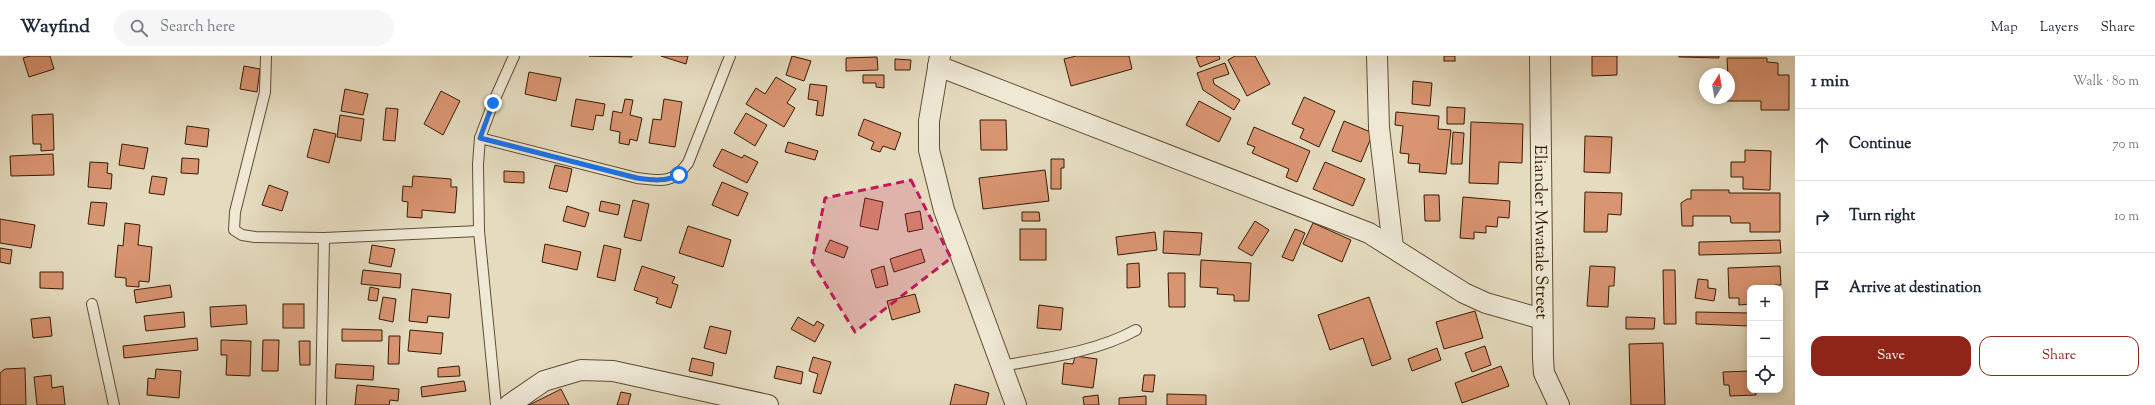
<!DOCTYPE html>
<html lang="en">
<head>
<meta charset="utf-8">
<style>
  body { margin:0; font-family:"Sorts Mill Goudy",serif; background:#f6f6f7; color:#1f2937 }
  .controls { position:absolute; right:12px; bottom:12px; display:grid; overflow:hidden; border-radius:8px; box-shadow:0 2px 10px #0003 }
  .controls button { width:36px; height:36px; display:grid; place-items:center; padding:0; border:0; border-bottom:1px solid #e0e1e3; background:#fff; color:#1f2937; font:20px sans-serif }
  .compass { position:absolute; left:1699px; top:12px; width:36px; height:36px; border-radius:50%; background:#fff; box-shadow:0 2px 10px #0003; rotate:11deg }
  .stop { position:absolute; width:12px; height:12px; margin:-9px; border:3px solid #1a73e8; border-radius:50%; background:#fff }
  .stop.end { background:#1a73e8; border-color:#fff; box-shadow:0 1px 4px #0008 }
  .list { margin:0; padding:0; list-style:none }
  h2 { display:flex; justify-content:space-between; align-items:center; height:52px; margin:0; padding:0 16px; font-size:17px }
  h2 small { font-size:13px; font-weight:400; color:#747a83 }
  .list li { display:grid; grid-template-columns:26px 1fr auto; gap:12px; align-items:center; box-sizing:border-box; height:72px; padding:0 16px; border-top:1px solid #e0e1e3 }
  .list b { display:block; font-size:15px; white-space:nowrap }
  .list em { font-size:13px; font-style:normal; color:#747a83 }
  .actions { display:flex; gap:8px; padding:12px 16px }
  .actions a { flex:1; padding:9px 0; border:1px solid #8f2418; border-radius:12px; text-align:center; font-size:14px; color:#8f2418 }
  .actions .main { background:#8f2418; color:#fff }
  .icon { flex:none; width:22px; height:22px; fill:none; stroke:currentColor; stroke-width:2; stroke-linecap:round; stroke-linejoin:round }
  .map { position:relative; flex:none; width:1795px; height:349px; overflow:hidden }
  header { display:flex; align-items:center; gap:24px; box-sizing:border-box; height:56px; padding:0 20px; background:#fff; border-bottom:1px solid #e0e1e3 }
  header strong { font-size:19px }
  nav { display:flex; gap:22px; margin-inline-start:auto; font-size:14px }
  .search { width:280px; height:36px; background:#f6f6f7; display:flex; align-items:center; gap:10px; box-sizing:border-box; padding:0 14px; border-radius:22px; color:#747a83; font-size:15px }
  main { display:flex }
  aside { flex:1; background:#fff }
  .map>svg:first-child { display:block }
</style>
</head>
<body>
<header>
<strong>Wayfind</strong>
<div class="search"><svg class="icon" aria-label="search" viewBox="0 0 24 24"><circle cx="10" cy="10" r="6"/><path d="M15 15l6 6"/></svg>Search here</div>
<nav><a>Map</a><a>Layers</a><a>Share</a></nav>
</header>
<main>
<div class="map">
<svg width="1795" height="349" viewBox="0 0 1795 349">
  <rect width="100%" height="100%" fill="#e5dbbf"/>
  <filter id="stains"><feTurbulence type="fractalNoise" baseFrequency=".005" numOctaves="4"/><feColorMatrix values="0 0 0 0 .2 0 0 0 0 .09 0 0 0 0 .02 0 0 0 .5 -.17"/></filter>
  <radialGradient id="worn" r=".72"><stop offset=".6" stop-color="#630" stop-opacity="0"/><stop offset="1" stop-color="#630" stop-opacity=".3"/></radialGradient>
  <g fill="#d99471" stroke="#371c03">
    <path d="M30 0H50L54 13 29 21 23 2Z"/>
    <path d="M589 0H632V1Z"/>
    <path d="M661 0H688L686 8Z"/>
    <path d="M792 0 811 5 804 25 786 19Z"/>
    <path d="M1076 0H1129L1132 13 1071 30 1064 3Z"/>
    <path d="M1201 0H1219L1220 3 1200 11 1196 1Z"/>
    <path d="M1235 0H1255L1270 28 1247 40 1228 4Z"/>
    <rect x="1444" y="0" width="11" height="5"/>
    <path d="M1592 0H1617V19L1592 20Z"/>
    <path d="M1679 0H1719V2L1679 1Z"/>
    <path d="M877 1 878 14 846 15V2Z"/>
    <path d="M1727 2H1767V6L1778 7V19H1789V54H1761V45H1727V42H1729Z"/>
    <path d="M895 3 911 4 910 14H895Z"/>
    <path d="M1225 7 1229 18 1213 23 1214 28 1240 44 1234 54 1203 34 1197 17Z"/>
    <path d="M244 10 260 13 257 36 240 33Z"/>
    <path d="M529 16 561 22 556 45 525 38Z"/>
    <path d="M863 19H884V32L876 31V27H863Z"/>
    <path d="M776 21 796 33 787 47 795 52 784 71 746 48 756 32 765 38Z"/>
    <path d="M1413 25 1432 27 1430 50 1412 48Z"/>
    <path d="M810 28 827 30 823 60 816 59 818 45 808 43Z"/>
    <path d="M345 33 368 38 363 59 341 55Z"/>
    <path d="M441 35 460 45 443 79 424 68Z"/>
    <path d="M1304 41 1335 55 1319 91 1300 82 1304 73 1292 68Z"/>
    <path d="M576 43 605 48 603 60 596 59 593 74 571 70Z"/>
    <path d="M625 43 633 44 630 59 642 62 637 85 630 83 629 89 619 87 620 76 610 74 613 55 622 57Z"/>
    <path d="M664 43 682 46 675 91 649 87 653 63 661 64Z"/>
    <path d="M1199 45 1231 62 1219 86 1186 69Z"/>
    <path d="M1447 51 1465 52 1464 68H1447Z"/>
    <path d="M386 52 398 53 395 85 383 84Z"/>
    <path d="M1396 56 1439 60 1438 73 1451 74 1446 118 1419 116 1420 108 1408 107 1409 98 1400 97 1403 70 1395 69Z"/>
    <path d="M746 57 767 69 755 90 734 77Z"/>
    <path d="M53 58 54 94 41 95V88H33L32 59Z"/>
    <path d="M340 59 364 63 361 85 337 81Z"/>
    <path d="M864 63 901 77 895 94 883 90 880 96 871 93 874 86 858 79Z"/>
    <path d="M980 64H1006L1007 94H981Z"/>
    <path d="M1344 65 1373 77 1361 106 1332 95Z"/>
    <path d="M1471 66 1523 68 1522 107 1499 106 1498 128 1469 127Z"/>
    <path d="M187 70 209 73 207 91 185 88Z"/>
    <path d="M1254 71 1310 95 1297 126 1286 121 1289 113 1252 97 1255 91 1247 88Z"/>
    <path d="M314 73 336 78 329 107 307 101Z"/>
    <path d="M1453 76 1464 77 1462 108H1451Z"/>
    <path d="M1585 80 1612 81 1610 117 1584 116Z"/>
    <path d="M788 86 818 95 815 104 785 96Z"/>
    <path d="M122 88 148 92 144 113 119 109Z"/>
    <path d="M722 93 742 102 744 99 758 106 747 127 713 110Z"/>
    <path d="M1745 94 1771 95 1770 134 1743 133V121H1731V106H1745Z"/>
    <path d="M53 98 54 119 11 120 10 100Z"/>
    <path d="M182 102 199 103 198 118 181 117Z"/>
    <path d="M1051 103H1064V112H1061V133H1051Z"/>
    <path d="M90 106 108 107 107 117 112 118 111 133 88 131Z"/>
    <path d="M1325 106 1365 123 1353 150 1313 133Z"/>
    <path d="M555 109 572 113 567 136 549 132Z"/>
    <path d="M1045 114 1049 145 983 153 979 122Z"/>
    <path d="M504 115 524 116V127L504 126Z"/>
    <path d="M152 120 167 122 164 139 149 137Z"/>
    <path d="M413 120 451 123V131H457L455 157 422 154V162L407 161 408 146 402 145 403 130 412 131Z"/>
    <path d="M722 126 748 137 738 160 712 149Z"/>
    <path d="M269 129 288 136 282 155 262 149Z"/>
    <path d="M1691 134H1729V137H1780V176H1750V167H1731L1730 160H1693V170H1682L1681 147 1687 143H1691Z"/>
    <path d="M1585 136 1622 137 1621 159 1608 158 1607 176H1584Z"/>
    <path d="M1424 139H1439L1440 165H1425Z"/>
    <path d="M1463 141 1510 145 1509 162 1498 161 1497 171 1486 170V177L1474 176V183L1460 182Z"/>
    <path d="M865 142 883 146 878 174 860 170Z"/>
    <path d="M633 144 649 148 641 185 624 181Z"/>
    <path d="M601 145 620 149 618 159 599 155Z"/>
    <path d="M91 146 107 147 104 170 88 168Z"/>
    <path d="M567 150 589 157 585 171 563 165Z"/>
    <path d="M920 155 923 173 908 176 905 158Z"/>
    <path d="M1022 156H1039L1040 165H1022Z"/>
    <path d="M0 163 35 169 31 192 0 187Z"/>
    <path d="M1255 165 1269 174 1252 200 1238 192Z"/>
    <path d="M125 167 140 169 138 189 152 191 149 226 139 225V231L126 230V222L115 221 118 189 123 190Z"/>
    <path d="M1313 167 1351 184 1342 206 1303 188Z"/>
    <path d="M688 170 731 184 723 211 679 197Z"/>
    <rect x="1020" y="173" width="26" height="31"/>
    <path d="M1295 173 1305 177 1293 205 1282 201Z"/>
    <path d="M1164 175 1202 177 1200 199 1163 197Z"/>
    <path d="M1155 176 1157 194 1118 199 1116 181Z"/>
    <path d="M830 184 848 191 844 202 825 195Z"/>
    <path d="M1780 184 1781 197 1699 199V186Z"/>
    <path d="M545 188 581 196 577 214 542 206Z"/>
    <path d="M372 189 395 193 391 211 369 207Z"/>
    <path d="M604 189 621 193 615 225 597 221Z"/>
    <path d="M0 192 12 194 10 208 0 206Z"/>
    <path d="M921 193 925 206 894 216 890 203Z"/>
    <path d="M1201 204 1251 207 1249 245H1234V239L1217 238 1218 232 1200 231Z"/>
    <path d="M1139 207 1140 231 1127 232V208Z"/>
    <path d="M642 210 675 221 672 227 678 229 671 252 656 247 658 242 634 234Z"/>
    <path d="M884 210 888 229 876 232 871 214Z"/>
    <path d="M1590 210 1615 211 1614 230H1609L1608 251 1587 250Z"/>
    <path d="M1780 210 1781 229H1774V232H1750V248L1739 249V242H1729L1728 212Z"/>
    <path d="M363 214 401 218 400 232 361 228Z"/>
    <path d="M1663 214H1675L1676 268H1664Z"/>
    <path d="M40 216H63V233L40 232Z"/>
    <path d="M1168 217H1185V251H1169Z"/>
    <path d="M1698 223 1708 224V232L1716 233 1714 245 1695 242Z"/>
    <path d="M170 229 172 241 136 247 134 234Z"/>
    <path d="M370 231 379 233 377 245 368 244Z"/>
    <path d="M412 233 451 238 449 262 428 260 427 267 409 265Z"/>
    <path d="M915 238 920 256 892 264 887 245Z"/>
    <path d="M383 241 396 243 393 266 379 263Z"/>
    <path d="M1369 241 1391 303 1372 310 1363 282 1330 294 1318 259Z"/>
    <rect x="283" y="248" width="21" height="24"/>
    <path d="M246 249 247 268 211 271 210 251Z"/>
    <path d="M1039 249 1063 252 1061 274 1037 272Z"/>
    <path d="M1475 255 1483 282 1444 293 1436 266Z"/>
    <path d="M184 256 185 271 146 275 144 260Z"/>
    <path d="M1696 256 1750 257V270L1696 268Z"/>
    <path d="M50 261 52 280 33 282 31 263Z"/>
    <path d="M798 261 814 270 817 265 824 269 815 286 791 273Z"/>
    <path d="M1626 261 1655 262 1654 273H1626Z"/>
    <path d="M710 270 731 275 726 298 704 292Z"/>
    <path d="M342 273 382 274V285H342Z"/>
    <path d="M410 274 443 277 441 298 408 295Z"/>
    <path d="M389 280H400L399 308H388Z"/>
    <path d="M197 282 198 294 124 302 123 290Z"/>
    <path d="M221 284 251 285 250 320 226 319 227 299H221Z"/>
    <path d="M263 284H279L278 315H262Z"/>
    <path d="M299 285H310V309H300Z"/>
    <path d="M1663 287 1665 349H1631L1629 288Z"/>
    <path d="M1485 290 1491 309 1472 316 1465 297Z"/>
    <path d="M1437 292 1441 304 1412 315 1408 303Z"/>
    <path d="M1075 300 1097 303 1093 332 1062 328 1064 307 1073 308Z"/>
    <path d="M813 301 831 306 821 338 813 336 818 318 809 315Z"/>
    <path d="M692 302 714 307 712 320 689 315Z"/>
    <path d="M336 308 374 310 373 324 335 322Z"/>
    <path d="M459 310 460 320 438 321V312Z"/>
    <path d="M777 310 803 316 801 328 774 322Z"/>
    <path d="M1501 310 1509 330 1462 347 1455 327Z"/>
    <path d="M25 312 26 349H0V317L5 313Z"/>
    <path d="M156 313 181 315 179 342 147 339 148 322 155 323Z"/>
    <path d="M1750 315V334H1756V339L1730 340 1729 329H1724L1723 316Z"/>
    <path d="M51 319 52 332 63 330 65 349H37L34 321Z"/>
    <path d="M1144 319H1155L1153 336 1142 335Z"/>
    <path d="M464 325 466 335 422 341 421 331Z"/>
    <path d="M955 328 989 337 986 349H950Z"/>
    <path d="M357 329 399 333 398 345 390 344 389 349H355Z"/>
    <path d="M561 333 569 349H529Z"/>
    <path d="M621 336 631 338 628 349H617Z"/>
    <path d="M1167 338 1206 339V349H1167Z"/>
    <path d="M1098 339 1099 349H1084L1083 341Z"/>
    <path d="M1146 340V349H1119V342Z"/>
  </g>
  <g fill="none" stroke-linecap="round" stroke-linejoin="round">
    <g stroke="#624c32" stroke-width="12">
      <g id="service">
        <path d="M266 0 265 36 235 156 234 174 242 179 255 181 324 182 479 175"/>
        <path d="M480 82 637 122C662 125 672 128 688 107L730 0"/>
        <path d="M92 248 114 349"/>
        <path d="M1001 310C1046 302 1096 296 1136 274"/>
        <path d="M321 349 324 182"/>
        <path d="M496 349 479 175 478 108 480 82 493 47 514 0"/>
      </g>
    </g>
    <g stroke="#624c32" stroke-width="22">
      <g id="minor">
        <path d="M940 0 929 65V94L944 154 1016 349"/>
        <path d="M1377 0 1379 72 1393 191"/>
        <path id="s1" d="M1540 0 1543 303 1544 317 1559 349"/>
        <path d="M938 10 1369 177 1464 237 1486 247 1542 263"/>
        <path d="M509 349 544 325 581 314 613 315 768 349"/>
      </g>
    </g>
    <use href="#service" stroke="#eee8d5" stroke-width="10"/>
    <use href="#minor" stroke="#eee8d5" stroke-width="20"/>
  </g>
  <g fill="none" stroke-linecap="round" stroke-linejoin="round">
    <path stroke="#1a73e8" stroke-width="5" d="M493 47 480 82 637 122C652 124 665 126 679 119"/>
  </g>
  <path fill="#c2185b" fill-opacity="0.2" stroke="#c2185b" stroke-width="3" stroke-dasharray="8 5" stroke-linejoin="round" d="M911 124 951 202 855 276 812 206 825 142Z"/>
  <g text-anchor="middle" stroke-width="3.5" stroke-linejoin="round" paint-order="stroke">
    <g font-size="17" fill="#371c03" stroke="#eee8d5">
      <text dy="6" stroke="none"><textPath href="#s1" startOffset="176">Eliander Mwatale Street</textPath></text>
    </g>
  </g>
  <rect width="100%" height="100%" filter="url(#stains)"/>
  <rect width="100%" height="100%" fill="url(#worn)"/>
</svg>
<div class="controls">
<button>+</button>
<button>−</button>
<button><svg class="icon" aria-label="locate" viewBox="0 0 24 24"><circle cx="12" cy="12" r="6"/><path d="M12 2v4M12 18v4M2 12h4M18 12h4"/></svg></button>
</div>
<svg class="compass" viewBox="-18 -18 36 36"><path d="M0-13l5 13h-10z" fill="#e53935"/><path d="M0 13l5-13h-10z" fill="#747a83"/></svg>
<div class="stop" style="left:679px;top:119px"></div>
<div class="stop end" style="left:493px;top:47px"></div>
</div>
<aside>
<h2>1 min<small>Walk · 80 m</small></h2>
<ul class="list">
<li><svg class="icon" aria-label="ahead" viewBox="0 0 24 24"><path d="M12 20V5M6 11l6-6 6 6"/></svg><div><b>Continue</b></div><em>70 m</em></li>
<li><svg class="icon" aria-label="right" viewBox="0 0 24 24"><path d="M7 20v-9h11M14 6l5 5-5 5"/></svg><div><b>Turn right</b></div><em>10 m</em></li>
<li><svg class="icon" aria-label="arrive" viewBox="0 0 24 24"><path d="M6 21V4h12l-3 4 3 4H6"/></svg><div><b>Arrive at destination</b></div></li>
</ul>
<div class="actions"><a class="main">Save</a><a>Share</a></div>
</aside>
</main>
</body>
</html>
